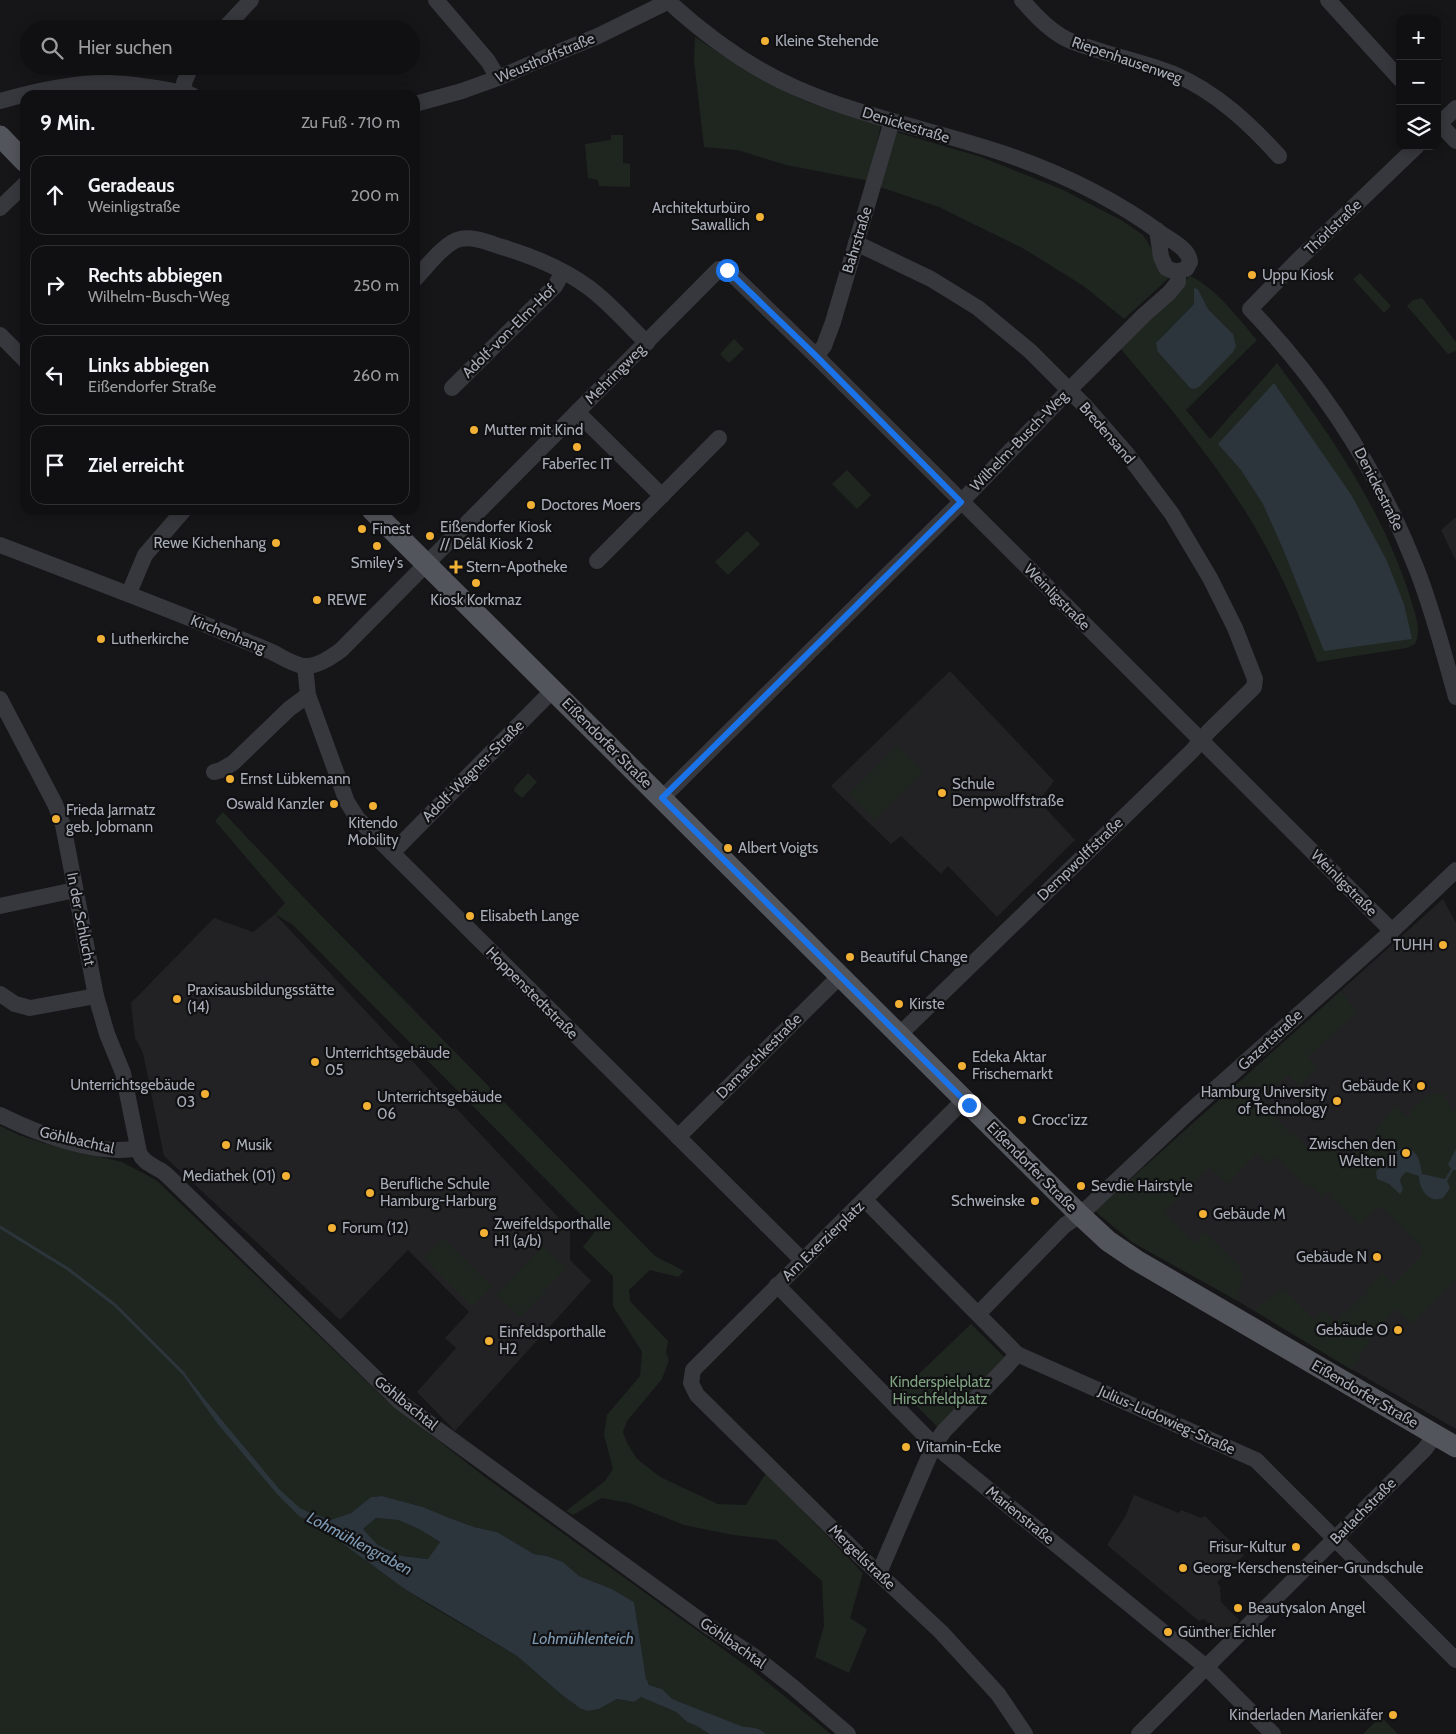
<!DOCTYPE html>
<html lang="de">
<head>
<meta charset="utf-8">
<style>
  body { margin:0; font-family:Cabin,sans-serif; background:#1e1e20; color:#f1f3f6 }
  .controls { position:absolute; right:15px; top:15px; display:grid; overflow:hidden; border-radius:10px; box-shadow:0 2px 12px #0003 }
  .controls button { width:45px; height:45px; display:grid; place-items:center; padding:0; border:0; border-bottom:1px solid #303032; background:#101012; color:#f1f3f6; font:25px sans-serif }
  .stop { position:absolute; width:15px; height:15px; margin:-11px; border:4px solid #1a73e8; border-radius:50%; background:#fff }
  .stop.end { background:#1a73e8; border-color:#fff; box-shadow:0 1px 5px #0008 }
  .list { margin:0; padding:0; list-style:none }
  h2 { display:flex; justify-content:space-between; align-items:center; height:65px; margin:0; padding:0 20px; font-size:21px }
  h2 small { font-size:16px; font-weight:400; color:#9c9d9f }
  .list li { display:grid; grid-template-columns:32px 1fr auto; gap:15px; align-items:center; box-sizing:border-box; height:80px; margin:0 10px 10px; padding:0 10px; border:1px solid #303032; border-radius:15px }
  .list b { display:block; font-size:19px; white-space:nowrap }
  .list p { margin:0; font-size:16px; white-space:nowrap; color:#9c9d9f }
  .list em { font-size:16px; font-style:normal; color:#9c9d9f }
  .icon { flex:none; width:28px; height:28px; fill:none; stroke:currentColor; stroke-width:2; stroke-linecap:round; stroke-linejoin:round }
  .map { position:relative; flex:none; width:1456px; height:1734px; overflow:hidden }
  .search { position:absolute; background:#101012; box-shadow:0 2px 12px #0003; left:20px; top:20px; width:400px; height:55px; display:flex; align-items:center; gap:12px; box-sizing:border-box; padding:0 18px; border-radius:28px; color:#9c9d9f; font-size:19px }
  .panel { position:absolute; background:#101012; box-shadow:0 2px 12px #0003; left:20px; top:90px; width:400px; height:425px; border-radius:15px }
  .map>svg:first-child { display:block }
</style>
</head>
<body>
<div class="map">
<svg width="1456" height="1734" viewBox="0 0 1456 1734">
  <rect width="100%" height="100%" fill="#161618"/>
  <g fill="#222225">
    <path d="M1455 518H1456V561L1441 530Z"/>
    <path d="M950 671 1054 781 1039 801 1075 840 997 917 948 866 941 874 901 836 891 844 831 786Z"/>
    <path d="M1443 899 1456 923V1429L1346 1366 1236 1300 1132 1242 1095 1211Z"/>
    <path d="M275 914 570 1230V1260L591 1281 455 1431 417 1392 456 1348 445 1338 469 1312 408 1250 340 1320 164 1156 143 1053 135 1038 131 1003 214 918 253 932Z"/>
    <path d="M1134 1495 1179 1513 1181 1510 1201 1518 1205 1516 1244 1555 1217 1582 1220 1587 1221 1602 1239 1620 1222 1638 1204 1619 1199 1621 1107 1545 1125 1517Z"/>
  </g>
  <g fill="#1e261f" fill-rule="evenodd">
    <path d="M695 37C729 60 763 82 801 99 826 110 854 117 881 124L869 181 786 165 737 150 704 147 694 61Z"/>
    <path d="M896 132 981 157 1061 189 1121 220 1143 235 1170 277 1124 319 1085 287 1026 250 939 207 877 186Z"/>
    <path d="M611 135H623V163L630 164V187L599 186 598 180 588 178 585 144 611 140Z"/>
    <path d="M1360 273 1391 306 1384 313 1353 279Z"/>
    <path d="M1190 276C1215 287 1239 319 1257 340L1186 410 1210 439 1277 363C1331 435 1384 512 1411 600 1415 614 1422 630 1415 644L1407 648 1317 662C1298 611 1276 561 1247 514 1210 455 1165 401 1120 348ZM1198 289 1208 309 1233 334 1194 389 1190 388 1157 351 1156 343 1194 304V291Z"/>
    <path d="M1422 298 1456 342V351L1448 354 1407 306 1413 300Z"/>
    <path d="M734 339 744 349 729 363 720 354Z"/>
    <path d="M847 470 871 495 857 509 832 484Z"/>
    <path d="M747 531 760 544 728 575 715 562Z"/>
    <path d="M898 746 923 772 874 820 849 794Z"/>
    <path d="M528 773 537 782 522 798 514 791 515 787Z"/>
    <path d="M223 812 309 903 655 1256 684 1271 678 1277 650 1270 629 1290 630 1301 668 1341 666 1353 669 1360 662 1379 627 1421 623 1432 627 1443 637 1459 660 1477 718 1504 746 1505 766 1473 863 1573 850 1618 867 1629 849 1673 815 1657 824 1626 822 1581 776 1540 733 1535 684 1525 629 1503 602 1498 573 1515 566 1511 605 1481 613 1469 604 1435 607 1415 640 1376 642 1352 613 1306V1276L583 1247 596 1230 293 925 275 914 285 903 215 821Z"/>
    <path d="M1341 991 1357 1012 1308 1057 1317 1068 1299 1086 1288 1075 1262 1099 1271 1109 1269 1111 1291 1135 1294 1133 1308 1148 1316 1140 1319 1143 1324 1138 1344 1161 1370 1138H1375V1132L1395 1105 1405 1116H1411L1410 1111 1428 1095 1445 1093V1099H1449L1450 1111 1456 1110V1279L1411 1324 1396 1309 1377 1328 1352 1370 1253 1310 1283 1289 1314 1320 1324 1310 1334 1321 1340 1320V1315L1342 1313 1345 1315 1369 1291 1367 1289 1382 1273 1393 1284 1423 1254 1421 1252 1423 1249 1382 1207 1379 1209 1377 1207 1360 1225 1332 1197 1331 1192H1327L1322 1197 1311 1185 1307 1188 1276 1156 1268 1164 1258 1154 1227 1184 1210 1167 1164 1212 1194 1243 1205 1232 1242 1270V1282L1236 1300 1132 1242 1095 1211Z"/>
    <path d="M0 1126 19 1135 46 1144 122 1162 156 1180 385 1399 485 1477 752 1670 831 1734H766C759 1728 754 1727 744 1727L671 1699 662 1689 649 1685 646 1678 634 1602 612 1589 579 1576 563 1562 547 1556 534 1554 497 1532 474 1527 447 1517 423 1507 382 1496 371 1497 351 1513 344 1516 365 1560 406 1590 431 1606 517 1656 562 1695 581 1709 588 1711 599 1709 617 1699 634 1702 641 1697 676 1712 687 1722 697 1726 709 1734H0Z"/>
    <path d="M443 1238 492 1286 472 1307 424 1258Z"/>
    <path d="M543 1246 566 1269 520 1317 496 1295Z"/>
    <path d="M971 1324 1007 1360 940 1429 901 1391Z"/>
    <path d="M376 1518 398 1520 419 1529 440 1542 429 1559 402 1556 378 1545 363 1529Z"/>
    <path d="M1375 1711 1397 1733 1396 1734H1363L1376 1721 1371 1715Z"/>
  </g>
  <g fill="#2c353c" fill-rule="evenodd">
    <path d="M1194 288 1198 289 1208 309 1233 334 1236 346 1233 352 1199 387 1194 389 1190 388 1157 351 1156 343 1194 304Z"/>
    <path d="M1274 383 1352 496 1386 559 1404 604 1412 639 1324 651 1283 549 1263 504 1241 470 1218 444Z"/>
    <path d="M1402 1148C1418 1148 1420 1161 1422 1174L1445 1179 1451 1169 1448 1164 1456 1149V1170H1453L1447 1181 1450 1188 1443 1198C1429 1204 1419 1189 1419 1176L1406 1172 1401 1177 1400 1181 1403 1189 1400 1194 1389 1184 1377 1179 1376 1171 1391 1161V1155Z"/>
    <path d="M182 1370 206 1401 280 1490 300 1508 308 1512 331 1520 351 1513 371 1497 382 1496 423 1507 447 1517 474 1527 497 1532 534 1554 547 1556 563 1562 579 1576 612 1589 634 1602 646 1678 649 1685 662 1689 672 1699 744 1727C754 1727 759 1728 766 1734H709L697 1726 687 1722 676 1712 641 1697 634 1702 617 1699 599 1709 588 1711 581 1709 562 1695 517 1656 406 1590 312 1521 300 1517 277 1494 217 1423 181 1372ZM376 1518 398 1520 419 1529 440 1542 428 1559 402 1556 378 1545 363 1529Z"/>
  </g>
  <g fill="none" stroke-linecap="round" stroke-linejoin="round">
    <path stroke="#2c353c" stroke-width="3" d="M0 1227 68 1269 115 1305 184 1374"/>
    <g stroke="#37383d" stroke-width="16">
      <path d="M436 0 488 61 498 78"/>
      <path d="M667 0C705 35 747 66 794 87 863 118 940 131 1011 156 1065 175 1116 200 1162 234 1172 241 1189 249 1190 262L1186 269 1176 272 1166 268 1161 257 1157 230"/>
      <path d="M1022 0C1033 13 1046 27 1061 36 1072 43 1085 46 1097 50 1122 58 1149 64 1174 74 1216 92 1249 123 1279 156"/>
      <path d="M1328 0 1400 79"/>
      <path d="M224 29 251 0"/>
      <path d="M185 95 184 83 191 66"/>
      <path d="M0 101C35 91 73 82 109 83 137 84 165 89 192 95"/>
      <path d="M415 104 462 91 498 78 544 58 598 36 671 0"/>
      <path d="M1437 121 1456 141"/>
      <path d="M1437 126 1456 108"/>
      <path d="M1417 146 1296 262 1250 309C1322 384 1379 472 1417 570 1433 611 1444 654 1456 697"/>
      <path d="M0 208 25 184"/>
      <path d="M856 243 931 279 978 308 1030 351 1086 407 1127 454 1172 514 1210 578 1235 628 1255 679 1254 687 1251 690 1209 731 1192 751 899 1035"/>
      <path d="M415 279C426 268 444 243 460 239 473 236 489 243 502 247 532 256 562 268 588 287 610 303 627 324 647 343"/>
      <path d="M0 335 25 360"/>
      <path d="M816 356 824 346 833 322 892 121"/>
      <path d="M452 388 555 286 563 272"/>
      <path d="M577 412 662 496"/>
      <path d="M0 545C70 572 140 598 209 626 230 635 251 643 272 652 282 657 292 664 303 666 317 667 330 658 341 650L719 269 727 270 734 276 816 356 1392 931"/>
      <path d="M597 561 719 438"/>
      <path d="M129 593 145 555 184 510"/>
      <path d="M305 666 308 695 347 802 358 819 802 1260"/>
      <path d="M0 699 55 804 63 825 96 996 107 1034 123 1073 139 1152C143 1162 150 1164 158 1169 163 1171 168 1176 172 1180L400 1402 708 1626 755 1657 793 1687 848 1734"/>
      <path d="M214 772 221 770 233 763 289 709 308 695"/>
      <path d="M662 798 961 502 1069 390 1144 315 1169 293 1178 282V272"/>
      <path d="M392 853 553 690"/>
      <path d="M0 906 75 890"/>
      <path d="M0 994 15 1004 30 1008 96 996"/>
      <path d="M964 1100 693 1370 691 1383 697 1395 861 1557 941 1632 998 1694 1025 1734"/>
      <path d="M0 1115C36 1133 98 1157 138 1148"/>
      <path d="M678 1137 840 976"/>
      <path d="M865 1200 1017 1354 1256 1460 1456 1660"/>
      <path d="M777 1285 934 1445 1206 1667 1273 1734"/>
      <path d="M978 1314 1065 1225 1080 1215 1187 1114 1392 931 1456 870"/>
      <path d="M879 1573 934 1445 944 1431 1007 1366 1017 1354"/>
      <path d="M1139 1734 1425 1449 1435 1435"/>
    </g>
    <g stroke="#53555c" stroke-width="21">
      <path d="M0 136 25 162"/>
      <path d="M372 510 1080 1215 1108 1241 1136 1260 1456 1447"/>
    </g>
  </g>
  <g fill="none" stroke-linecap="round" stroke-linejoin="round">
    <path stroke="#1a73e8" stroke-width="6" d="M727 270 816 356 961 502 662 798 969 1105"/>
  </g>
  <g fill="#f2b134" stroke="#111113" stroke-width="2">
    <circle cx="765" cy="41" r="5"/>
    <circle cx="760" cy="217" r="5"/>
    <circle cx="1252" cy="275" r="5"/>
    <circle cx="474" cy="430" r="5"/>
    <circle cx="577" cy="447" r="5"/>
    <circle cx="531" cy="505" r="5"/>
    <circle cx="362" cy="529" r="5"/>
    <circle cx="430" cy="536" r="5"/>
    <circle cx="276" cy="543" r="5"/>
    <circle cx="377" cy="546" r="5"/>
    <path d="M453.5 559.5h5v5h5v5h-5v5h-5v-5h-5v-5h5z"/>
    <circle cx="476" cy="583" r="5"/>
    <circle cx="317" cy="600" r="5"/>
    <circle cx="101" cy="639" r="5"/>
    <circle cx="230" cy="779" r="5"/>
    <circle cx="942" cy="793" r="5"/>
    <circle cx="334" cy="804" r="5"/>
    <circle cx="373" cy="806" r="5"/>
    <circle cx="56" cy="819" r="5"/>
    <circle cx="728" cy="848" r="5"/>
    <circle cx="470" cy="916" r="5"/>
    <circle cx="1443" cy="945" r="5"/>
    <circle cx="850" cy="957" r="5"/>
    <circle cx="177" cy="999" r="5"/>
    <circle cx="899" cy="1004" r="5"/>
    <circle cx="315" cy="1062" r="5"/>
    <circle cx="962" cy="1066" r="5"/>
    <circle cx="1421" cy="1086" r="5"/>
    <circle cx="205" cy="1094" r="5"/>
    <circle cx="1337" cy="1101" r="5"/>
    <circle cx="367" cy="1106" r="5"/>
    <circle cx="1022" cy="1120" r="5"/>
    <circle cx="226" cy="1145" r="5"/>
    <circle cx="1406" cy="1153" r="5"/>
    <circle cx="286" cy="1176" r="5"/>
    <circle cx="1081" cy="1186" r="5"/>
    <circle cx="370" cy="1193" r="5"/>
    <circle cx="1035" cy="1201" r="5"/>
    <circle cx="1203" cy="1214" r="5"/>
    <circle cx="332" cy="1228" r="5"/>
    <circle cx="484" cy="1233" r="5"/>
    <circle cx="1377" cy="1257" r="5"/>
    <circle cx="1398" cy="1330" r="5"/>
    <circle cx="489" cy="1341" r="5"/>
    <circle cx="906" cy="1447" r="5"/>
    <circle cx="1296" cy="1547" r="5"/>
    <circle cx="1183" cy="1568" r="5"/>
    <circle cx="1238" cy="1608" r="5"/>
    <circle cx="1168" cy="1632" r="5"/>
    <circle cx="1393" cy="1715" r="5"/>
  </g>
  <g text-anchor="middle" stroke-width="4.5" stroke-linejoin="round" paint-order="stroke">
    <g font-size="15" fill="#a8adb8" stroke="#111113" text-anchor="start">
      <text x="775" y="46">Kleine Stehende</text>
      <text x="750" y="213" text-anchor="end">Architekturbüro<tspan x="750" dy="17">Sawallich</tspan></text>
      <text x="1262" y="280">Uppu Kiosk</text>
      <text x="484" y="435">Mutter mit Kind</text>
      <text x="577" y="469" text-anchor="middle">FaberTec IT</text>
      <text x="541" y="510">Doctores Moers</text>
      <text x="440" y="532">Eißendorfer Kiosk<tspan x="440" dy="17">// Dêlâl Kiosk 2</tspan></text>
      <text x="372" y="534">Finest</text>
      <text x="266" y="548" text-anchor="end">Rewe Kichenhang</text>
      <text x="377" y="568" text-anchor="middle">Smiley's</text>
      <text x="466" y="572">Stern-Apotheke</text>
      <text x="327" y="605">REWE</text>
      <text x="476" y="605" text-anchor="middle">Kiosk Korkmaz</text>
      <text x="111" y="644">Lutherkirche</text>
      <text x="240" y="784">Ernst Lübkemann</text>
      <text x="952" y="789">Schule<tspan x="952" dy="17">Dempwolffstraße</tspan></text>
      <text x="324" y="809" text-anchor="end">Oswald Kanzler</text>
      <text x="66" y="815">Frieda Jarmatz<tspan x="66" dy="17">geb. Jobmann</tspan></text>
      <text x="373" y="828" text-anchor="middle">Kitendo<tspan x="373" dy="17">Mobility</tspan></text>
      <text x="738" y="853">Albert Voigts</text>
      <text x="480" y="921">Elisabeth Lange</text>
      <text x="1433" y="950" text-anchor="end">TUHH</text>
      <text x="860" y="962">Beautiful Change</text>
      <text x="187" y="995">Praxisausbildungsstätte<tspan x="187" dy="17">(14)</tspan></text>
      <text x="909" y="1009">Kirste</text>
      <text x="325" y="1058">Unterrichtsgebäude<tspan x="325" dy="17">05</tspan></text>
      <text x="972" y="1062">Edeka Aktar<tspan x="972" dy="17">Frischemarkt</tspan></text>
      <text x="195" y="1090" text-anchor="end">Unterrichtsgebäude<tspan x="195" dy="17">03</tspan></text>
      <text x="1411" y="1091" text-anchor="end">Gebäude K</text>
      <text x="1327" y="1097" text-anchor="end">Hamburg University<tspan x="1327" dy="17">of Technology</tspan></text>
      <text x="377" y="1102">Unterrichtsgebäude<tspan x="377" dy="17">06</tspan></text>
      <text x="1032" y="1125">Crocc'izz</text>
      <text x="1396" y="1149" text-anchor="end">Zwischen den<tspan x="1396" dy="17">Welten II</tspan></text>
      <text x="236" y="1150">Musik</text>
      <text x="276" y="1181" text-anchor="end">Mediathek (01)</text>
      <text x="380" y="1189">Berufliche Schule<tspan x="380" dy="17">Hamburg-Harburg</tspan></text>
      <text x="1091" y="1191">Sevdie Hairstyle</text>
      <text x="1025" y="1206" text-anchor="end">Schweinske</text>
      <text x="1213" y="1219">Gebäude M</text>
      <text x="494" y="1229">Zweifeldsporthalle<tspan x="494" dy="17">H1 (a/b)</tspan></text>
      <text x="342" y="1233">Forum (12)</text>
      <text x="1367" y="1262" text-anchor="end">Gebäude N</text>
      <text x="1388" y="1335" text-anchor="end">Gebäude O</text>
      <text x="499" y="1337">Einfeldsporthalle<tspan x="499" dy="17">H2</tspan></text>
      <text x="916" y="1452">Vitamin-Ecke</text>
      <text x="1286" y="1552" text-anchor="end">Frisur-Kultur</text>
      <text x="1193" y="1573">Georg-Kerschensteiner-Grundschule</text>
      <text x="1248" y="1613">Beautysalon Angel</text>
      <text x="1178" y="1637">Günther Eichler</text>
      <text x="1383" y="1720" text-anchor="end">Kinderladen Marienkäfer</text>
    </g>
    <g font-size="15" fill="#a8adb8" stroke="#111113">
      <text transform="translate(545 58) rotate(-23)" y="5">Weusthoffstraße</text>
      <text transform="translate(1127 60) rotate(19)" y="5">Riepenhausenweg</text>
      <text transform="translate(906 125) rotate(17)" y="5">Denickestraße</text>
      <text transform="translate(1333 227) rotate(-44)" y="5">Thörlstraße</text>
      <text transform="translate(857 240) rotate(-73)" y="5">Bahrstraße</text>
      <text transform="translate(509 331) rotate(-45)" y="5">Adolf-von-Elm-Hof</text>
      <text transform="translate(615 374) rotate(-45)" y="5">Mehringweg</text>
      <text transform="translate(1107 433) rotate(49)" y="5">Bredensand</text>
      <text transform="translate(1019 441) rotate(-46)" y="5">Wilhelm-Busch-Weg</text>
      <text transform="translate(1379 489) rotate(63)" y="5">Denickestraße</text>
      <text transform="translate(1057 597) rotate(45)" y="5">Weinligstraße</text>
      <text transform="translate(228 634) rotate(22)" y="5">Kirchenhang</text>
      <text transform="translate(607 743) rotate(45)" y="5">Eißendorfer Straße</text>
      <text transform="translate(473 771) rotate(-45)" y="5">Adolf-Wagner-Straße</text>
      <text transform="translate(1080 859) rotate(-44)" y="5">Dempwolffstraße</text>
      <text transform="translate(1344 883) rotate(45)" y="5">Weinligstraße</text>
      <text transform="translate(81 919) rotate(79)" y="5">In der Schlucht</text>
      <text transform="translate(532 993) rotate(45)" y="5">Hoppenstedtstraße</text>
      <text transform="translate(1270 1040) rotate(-43)" y="5">Gazertstraße</text>
      <text transform="translate(759 1056) rotate(-45)" y="5">Damaschkestraße</text>
      <text transform="translate(77 1140) rotate(13)" y="5">Göhlbachtal</text>
      <text transform="translate(1032 1167) rotate(45)" y="5">Eißendorfer Straße</text>
      <text transform="translate(823 1241) rotate(-44)" y="5">Am Exerzierplatz</text>
      <text transform="translate(1365 1394) rotate(30)" y="5">Eißendorfer Straße</text>
      <text transform="translate(406 1403) rotate(39)" y="5">Göhlbachtal</text>
      <text transform="translate(1167 1420) rotate(24)" y="5">Julius-Ludowieg-Straße</text>
      <text transform="translate(1363 1511) rotate(-45)" y="5">Barlachstraße</text>
      <text transform="translate(1020 1515) rotate(39)" y="5">Marienstraße</text>
      <text transform="translate(862 1557) rotate(44)" y="5">Mergellstraße</text>
      <text transform="translate(733 1643) rotate(35)" y="5">Göhlbachtal</text>
    </g>
    <g font-size="15" fill="#7fa381" stroke="#111113">
      <text x="940" y="1387">Kinderspielplatz<tspan x="940" dy="17">Hirschfeldplatz</tspan></text>
    </g>
    <g font-size="16" font-style="italic" fill="#7f9bb3" stroke="#111113">
      <text transform="translate(360 1543) rotate(28)" y="6">Lohmühlengraben</text>
      <text x="583" y="1644">Lohmühlenteich</text>
    </g>
  </g>
</svg>
<div class="controls">
<button>+</button>
<button>−</button>
<button><svg class="icon" aria-label="layers" viewBox="0 0 24 24"><path d="M12 4l9 5-9 5-9-5zM3 14l9 5 9-5"/></svg></button>
</div>
<div class="stop" style="left:727px;top:270px"></div>
<div class="stop end" style="left:969px;top:1105px"></div>
<div class="search"><svg class="icon" aria-label="search" viewBox="0 0 24 24"><circle cx="10" cy="10" r="6"/><path d="M15 15l6 6"/></svg>Hier suchen</div>
<section class="panel">
<h2>9 Min.<small>Zu Fuß · 710 m</small></h2>
<ul class="list">
<li><svg class="icon" aria-label="ahead" viewBox="0 0 24 24"><path d="M12 20V5M6 11l6-6 6 6"/></svg><div><b>Geradeaus</b><p>Weinligstraße</p></div><em>200 m</em></li>
<li><svg class="icon" aria-label="right" viewBox="0 0 24 24"><path d="M7 20v-9h11M14 6l5 5-5 5"/></svg><div><b>Rechts abbiegen</b><p>Wilhelm-Busch-Weg</p></div><em>250 m</em></li>
<li><svg class="icon" aria-label="left" viewBox="0 0 24 24"><path d="M17 20v-9H6M10 6l-5 5 5 5"/></svg><div><b>Links abbiegen</b><p>Eißendorfer Straße</p></div><em>260 m</em></li>
<li><svg class="icon" aria-label="arrive" viewBox="0 0 24 24"><path d="M6 21V4h12l-3 4 3 4H6"/></svg><div><b>Ziel erreicht</b></div></li>
</ul>
</section>
</div>
</body>
</html>
